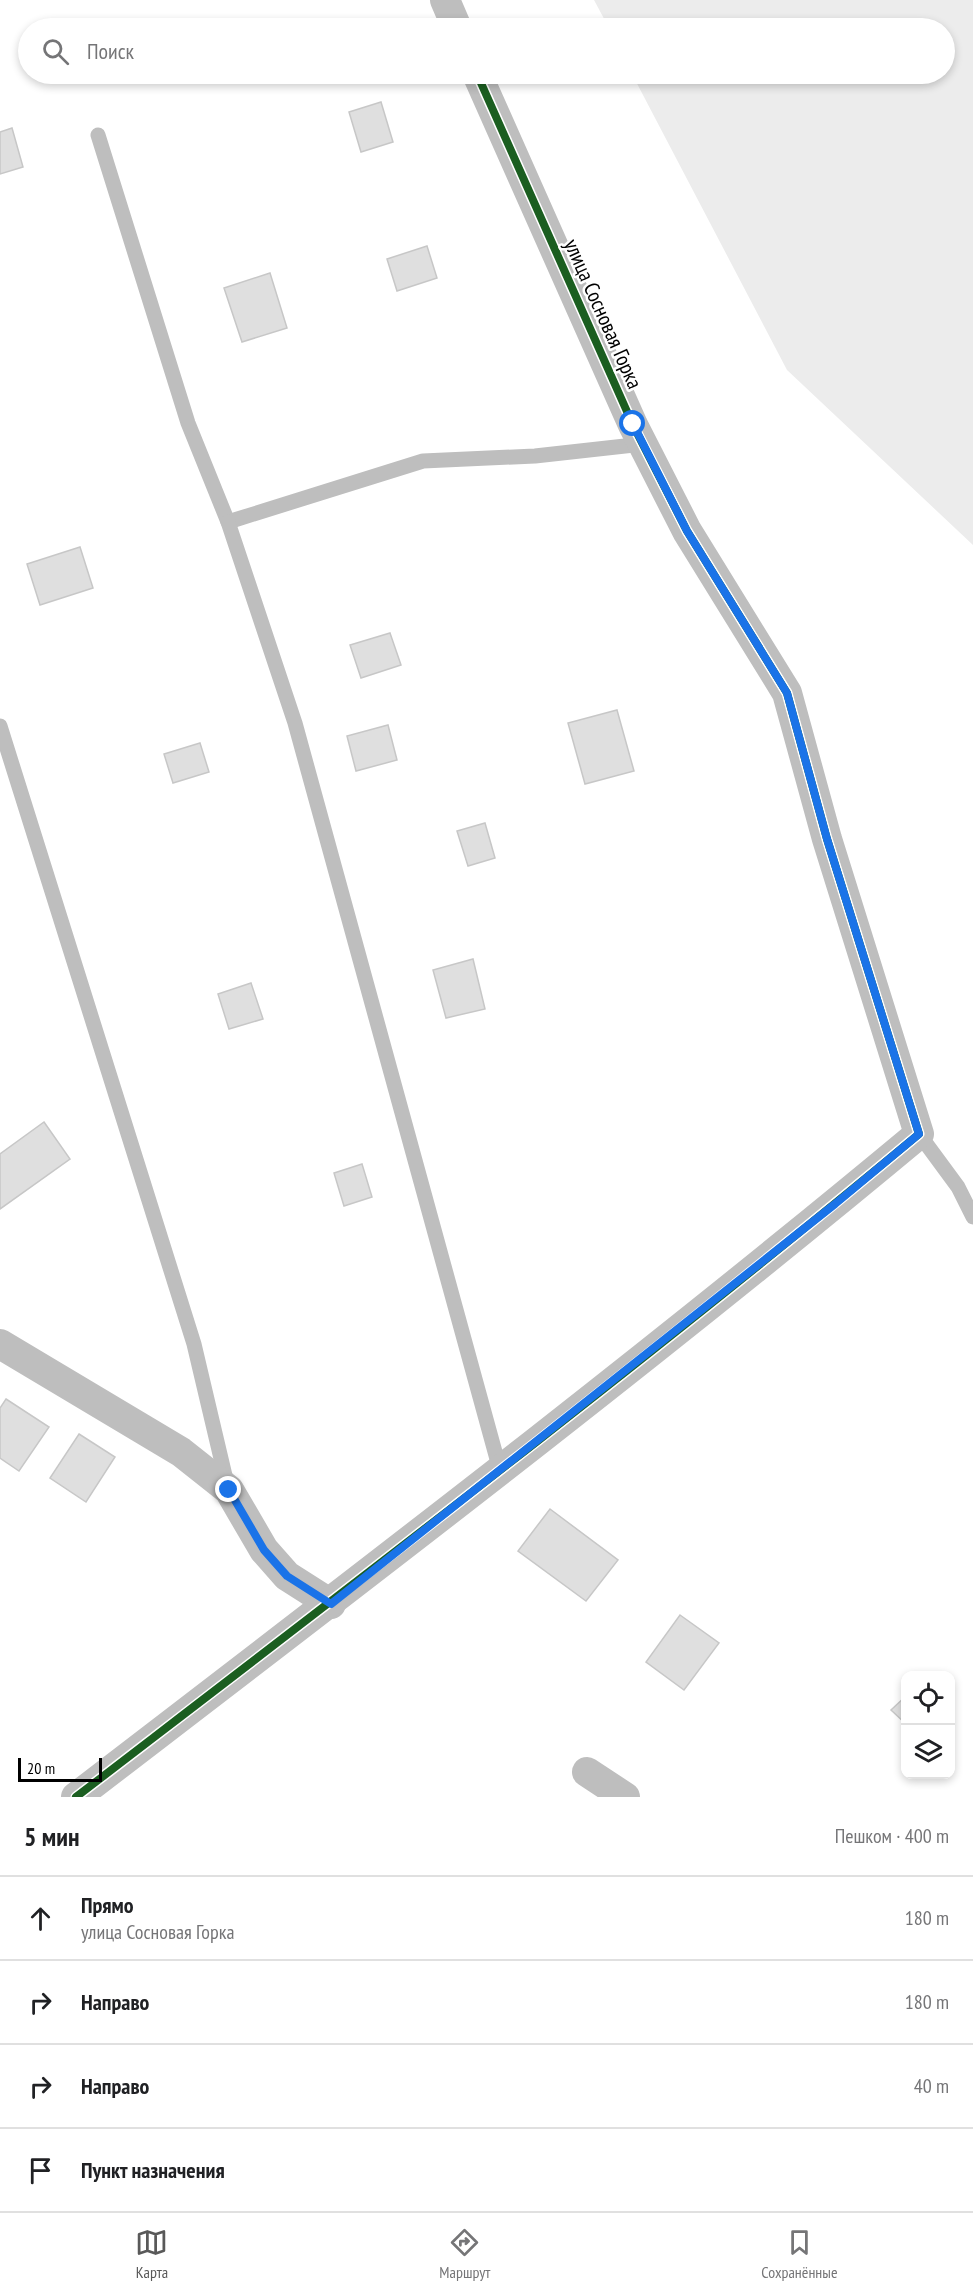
<!DOCTYPE html>
<html lang="ru">
<head>
<meta charset="utf-8">
<style>
  body { margin:0; font-family:"PT Sans Narrow",sans-serif; background:#f2f2f2; color:#202124 }
  .controls { position:absolute; right:18px; bottom:18px; display:grid; overflow:hidden; border-radius:12px; box-shadow:0 3px 9px #0003 }
  .controls button { width:54px; height:54px; display:grid; place-items:center; padding:0; border:0; border-bottom:2px solid #e0e0e0; background:#fff; color:#202124; font:30px sans-serif }
  .scale { position:absolute; left:18px; bottom:15px; width:84px; box-sizing:border-box; padding-left:6px; border:3px solid #000; border-top:0; font-size:16px; line-height:21px; white-space:nowrap; color:#000; -webkit-text-stroke:4px #fff; paint-order:stroke }
  .stop { position:absolute; width:18px; height:18px; margin:-14px; border:4px solid #1a73e8; border-radius:50%; background:#fff }
  .stop.end { background:#1a73e8; border-color:#fff; box-shadow:0 2px 6px #0008 }
  .list { margin:0; padding:0; list-style:none }
  h2 { display:flex; justify-content:space-between; align-items:center; height:78px; margin:0; padding:0 24px; font-size:26px }
  h2 small { font-size:20px; font-weight:400; color:#757577 }
  .list li { display:grid; grid-template-columns:39px 1fr auto; gap:18px; align-items:center; box-sizing:border-box; height:84px; padding:0 24px; border-top:2px solid #e0e0e0 }
  .list b { display:block; font-size:22px; white-space:nowrap }
  .list p { margin:0; font-size:20px; white-space:nowrap; color:#757577 }
  .list em { font-size:20px; font-style:normal; color:#757577 }
  .icon { flex:none; width:33px; height:33px; fill:none; stroke:currentColor; stroke-width:2; stroke-linecap:round; stroke-linejoin:round }
  .map { position:relative; flex:none; width:973px; height:1797px; overflow:hidden }
  .search { position:absolute; background:#fff; box-shadow:0 3px 9px #0003; left:18px; right:18px; top:18px; height:66px; display:flex; align-items:center; gap:15px; box-sizing:border-box; padding:0 21px; border-radius:33px; color:#757577; font-size:22px }
  .sheet { height:414px; background:#fff }
  nav { display:flex; justify-content:space-around; align-items:center; box-sizing:border-box; height:84px; border-top:2px solid #e0e0e0; background:#fff; font-size:16px; color:#757577 }
  nav a { display:grid; justify-items:center; gap:3px }
  nav .on { color:#595959 }
  .map>svg:first-child { display:block }
</style>
</head>
<body>
<div class="map">
<svg width="973" height="1797" viewBox="0 0 973 1797">
  <rect width="100%" height="100%" fill="#fff"/>
  <path fill="#ececec" d="M594 0H973V545L787 370 632 74H944V28H609Z"/>
  <g fill="#dfdfdf" stroke="#c7c7c7" stroke-width="1.5">
    <path d="M381 102 393 142 361 152 349 112Z"/>
    <path d="M12 128 23 167 0 174V132Z"/>
    <path d="M427 246 437 278 397 291 387 259Z"/>
    <path d="M270 273 287 328 242 342 224 288Z"/>
    <path d="M80 547 93 588 40 605 27 564Z"/>
    <path d="M390 633 401 665 361 678 350 645Z"/>
    <path d="M617 710 634 771 585 784 568 723Z"/>
    <path d="M388 725 397 760 356 771 347 736Z"/>
    <path d="M200 743 209 772 173 783 164 754Z"/>
    <path d="M485 823 495 858 468 866 457 831Z"/>
    <path d="M473 959 485 1009 446 1018 433 970Z"/>
    <path d="M251 983 263 1019 229 1029 218 994Z"/>
    <path d="M44 1122 70 1159 0 1209V1154Z"/>
    <path d="M362 1164 372 1197 344 1206 334 1173Z"/>
    <path d="M6 1399 49 1427 19 1471 0 1458V1408Z"/>
    <path d="M79 1434 115 1457 86 1502 50 1478Z"/>
    <path d="M550 1509 618 1560 586 1601 518 1551Z"/>
    <path d="M680 1615 719 1643 684 1690 646 1662Z"/>
    <path d="M906 1696V1724L891 1710Z"/>
  </g>
  <g fill="none" stroke-linecap="round" stroke-linejoin="round">
    <g stroke="#bebebe" stroke-width="15">
      <path d="M98 135 188 423 228 522 423 461 535 456 643 444"/>
      <path d="M228 522 295 723 500 1470"/>
      <path d="M0 726 194 1344 227 1484"/>
      <path d="M919 1134 958 1187 973 1217"/>
    </g>
    <g stroke="#bebebe" stroke-width="30">
      <path d="M445 0 457 28"/>
      <path d="M0 1344 181 1452 229 1490 264 1550 287 1576 331 1604"/>
      <path d="M587 1772 625 1797"/>
      <path d="M76 1797C360 1579 644 1363 919 1134L827 839 787 693 687 531 633 425 477 74"/>
    </g>
    <g stroke="#fff" stroke-width="11">
      <path id="cycleway" d="M76 1797C360 1579 644 1363 919 1134L827 839 787 693 687 531 633 425 477 74"/>
    </g>
    <use href="#cycleway" stroke="#1b5e20" stroke-width="8"/>
  </g>
  <g fill="none" stroke-linecap="round" stroke-linejoin="round">
    <path stroke="#1a73e8" stroke-width="8" d="M229 1490 264 1550 287 1576 331 1604 835 1204 919 1134 827 839 787 693 687 531 633 424"/>
  </g>
  <g text-anchor="middle" stroke-width="5" stroke-linejoin="round" paint-order="stroke">
    <g font-size="21" fill="#000" stroke="#fff">
      <text transform="translate(603 314) rotate(66)" y="7">улица Сосновая Горка</text>
    </g>
  </g>
</svg>
<div class="controls">
<button><svg class="icon" aria-label="locate" viewBox="0 0 24 24"><circle cx="12" cy="12" r="6"/><path d="M12 2v4M12 18v4M2 12h4M18 12h4"/></svg></button>
<button><svg class="icon" aria-label="layers" viewBox="0 0 24 24"><path d="M12 4l9 5-9 5-9-5zM3 14l9 5 9-5"/></svg></button>
</div>
<div class="scale">20 m</div>
<div class="stop" style="left:633px;top:424px"></div>
<div class="stop end" style="left:229px;top:1490px"></div>
<div class="search"><svg class="icon" aria-label="search" viewBox="0 0 24 24"><circle cx="10" cy="10" r="6"/><path d="M15 15l6 6"/></svg>Поиск</div>
</div>
<section class="sheet">
<h2>5 мин<small>Пешком · 400 m</small></h2>
<ul class="list">
<li><svg class="icon" aria-label="ahead" viewBox="0 0 24 24"><path d="M12 20V5M6 11l6-6 6 6"/></svg><div><b>Прямо</b><p>улица Сосновая Горка</p></div><em>180 m</em></li>
<li><svg class="icon" aria-label="right" viewBox="0 0 24 24"><path d="M7 20v-9h11M14 6l5 5-5 5"/></svg><div><b>Направо</b></div><em>180 m</em></li>
<li><svg class="icon" aria-label="right" viewBox="0 0 24 24"><path d="M7 20v-9h11M14 6l5 5-5 5"/></svg><div><b>Направо</b></div><em>40 m</em></li>
<li><svg class="icon" aria-label="arrive" viewBox="0 0 24 24"><path d="M6 21V4h12l-3 4 3 4H6"/></svg><div><b>Пункт назначения</b></div></li>
</ul>
</section>
<nav>
<a class="on"><svg class="icon" aria-label="map" viewBox="0 0 24 24"><path d="M3 6l6-2 6 2 6-2v14l-6 2-6-2-6 2zM9 4v14M15 6v14"/></svg>Карта</a>
<a><svg class="icon" aria-label="directions" viewBox="0 0 24 24"><path d="M12 3l9 9-9 9-9-9zM9 14v-3h6M13 9l2 2-2 2"/></svg>Маршрут</a>
<a><svg class="icon" aria-label="saved" viewBox="0 0 24 24"><path d="M7 4h10v16l-5-4-5 4z"/></svg>Сохранённые</a>
</nav>
</body>
</html>
